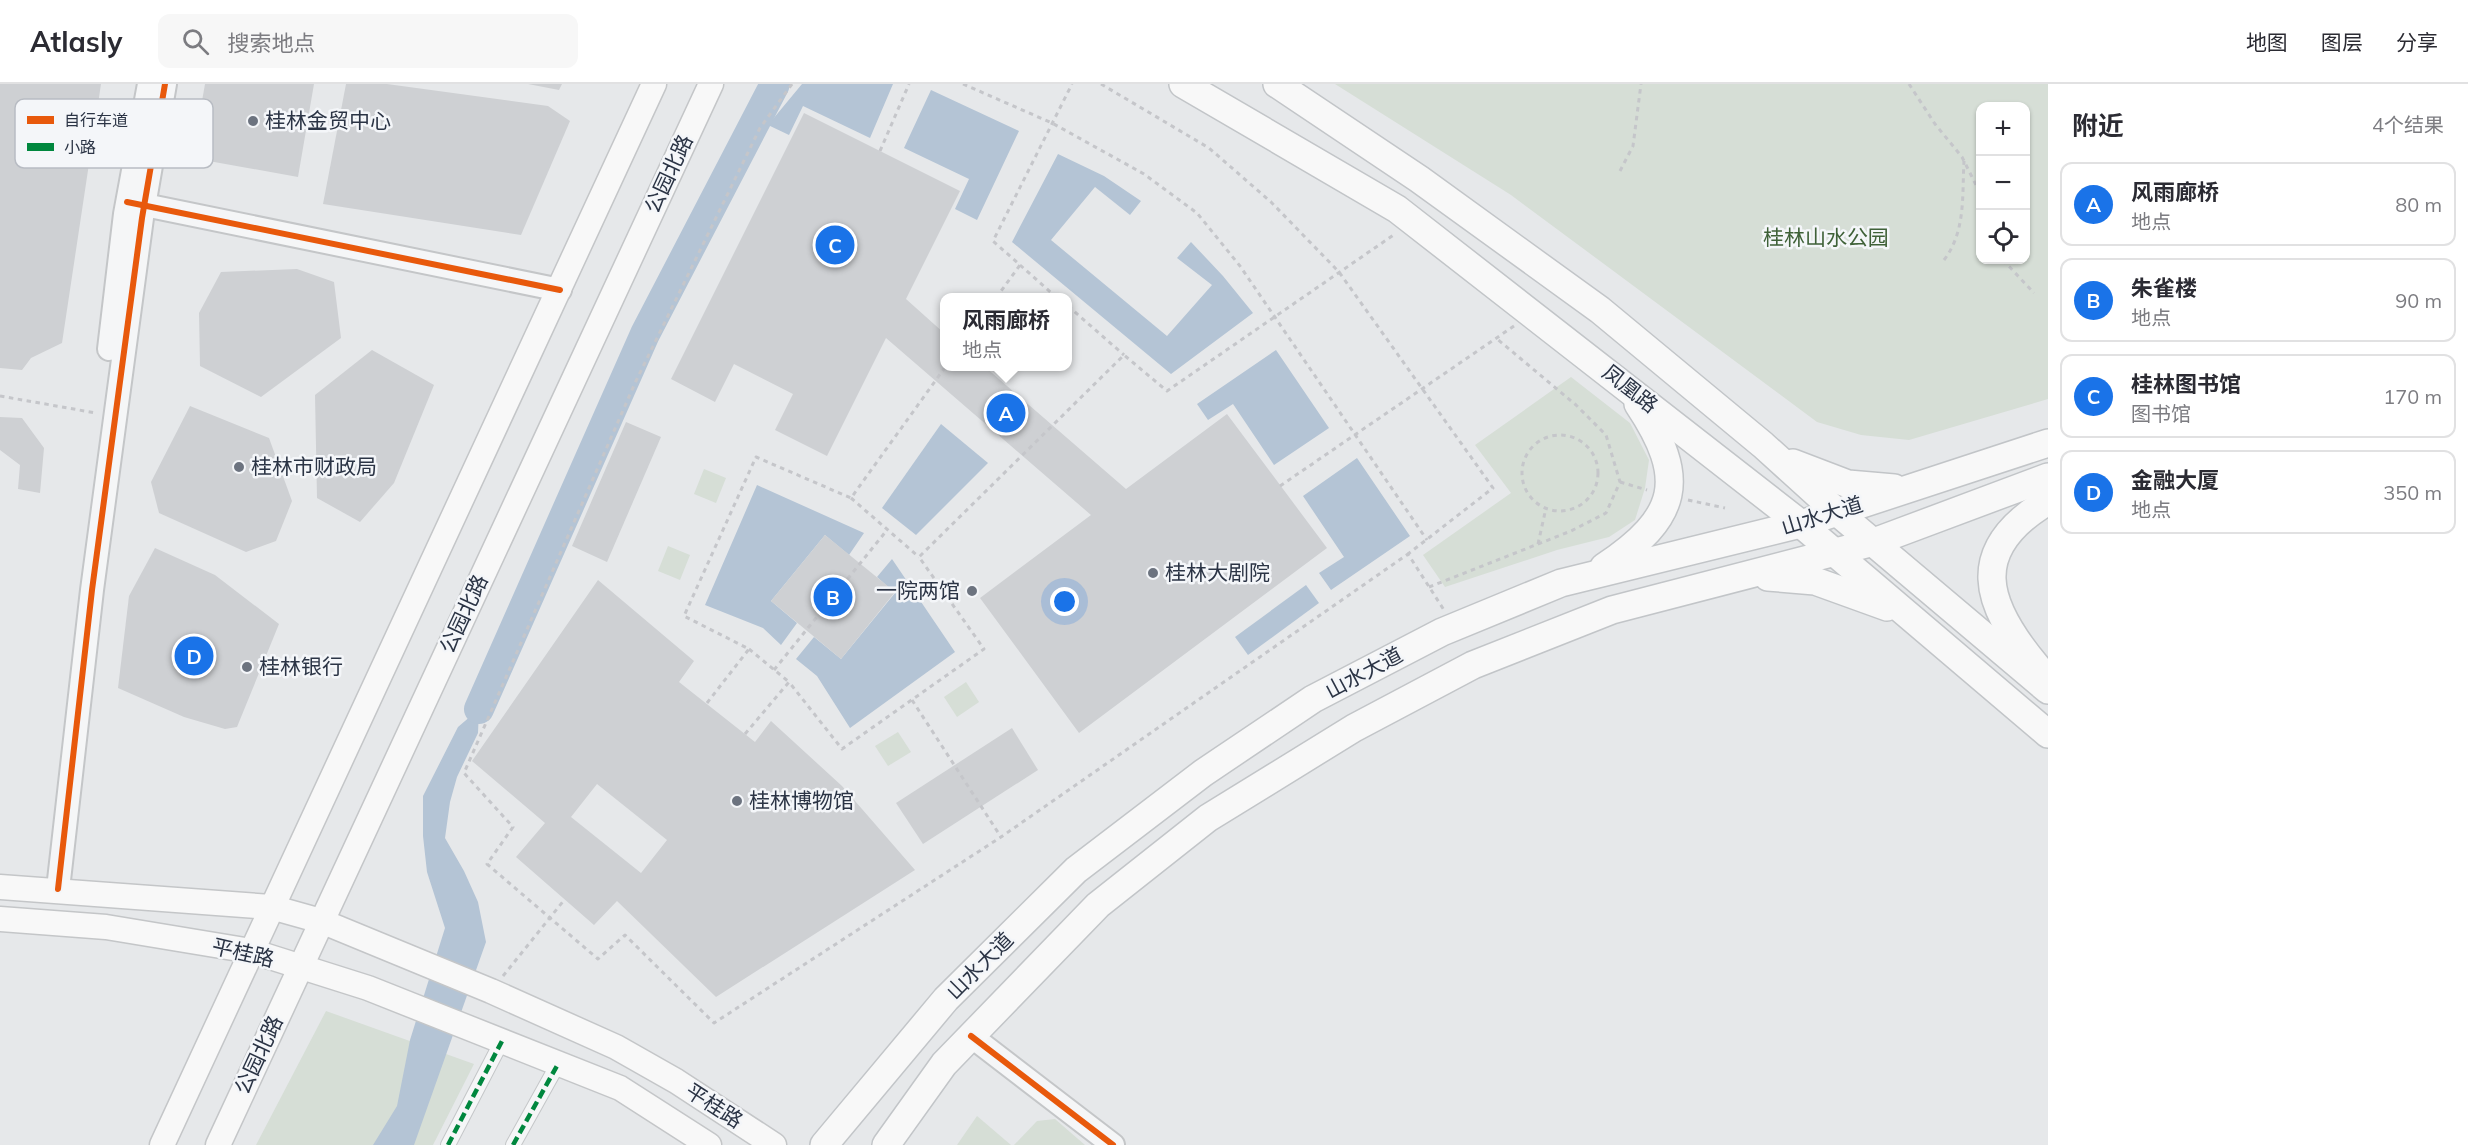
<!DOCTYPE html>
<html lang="zh">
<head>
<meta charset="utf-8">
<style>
  body { margin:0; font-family:Mulish,"Noto Sans SC",sans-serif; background:#f7f7f7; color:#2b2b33 }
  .controls { position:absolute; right:18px; top:18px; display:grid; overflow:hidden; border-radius:12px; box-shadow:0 2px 4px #0004 }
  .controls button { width:54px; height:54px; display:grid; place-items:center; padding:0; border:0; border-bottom:2px solid #e1e1e2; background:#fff; color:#2b2b33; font:30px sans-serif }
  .you { position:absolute; left:1065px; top:518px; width:21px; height:21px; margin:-15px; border:4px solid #fff; border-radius:50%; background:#1a73e8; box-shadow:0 0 0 9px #1a73e833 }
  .badge { display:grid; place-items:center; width:39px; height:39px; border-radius:50%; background:#1a73e8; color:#fff; font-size:20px; font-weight:700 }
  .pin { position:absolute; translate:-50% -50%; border:3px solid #fff; box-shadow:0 2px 6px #0006 }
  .popup { position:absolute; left:940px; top:209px; width:132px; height:78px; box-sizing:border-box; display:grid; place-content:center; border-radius:12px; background:#fff; filter:drop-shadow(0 2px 4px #0005); font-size:20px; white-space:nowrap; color:#7c7c81 }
  .popup b { font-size:22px; color:#2b2b33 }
  .popup::after { content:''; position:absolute; left:50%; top:100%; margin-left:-12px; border:12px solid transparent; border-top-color:#fff }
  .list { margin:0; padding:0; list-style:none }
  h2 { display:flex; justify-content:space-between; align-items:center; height:78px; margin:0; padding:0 24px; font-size:26px }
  h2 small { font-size:20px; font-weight:400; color:#7c7c81 }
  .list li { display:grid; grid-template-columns:39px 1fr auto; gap:18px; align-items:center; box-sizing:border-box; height:84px; margin:0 12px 12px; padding:0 12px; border:2px solid #e1e1e2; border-radius:12px }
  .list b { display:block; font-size:22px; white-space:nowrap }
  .list p { margin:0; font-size:20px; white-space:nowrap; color:#7c7c81 }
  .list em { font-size:20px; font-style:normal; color:#7c7c81 }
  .icon { flex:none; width:33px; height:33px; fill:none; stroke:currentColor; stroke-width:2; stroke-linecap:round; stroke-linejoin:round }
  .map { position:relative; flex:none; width:2048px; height:1061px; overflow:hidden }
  header { display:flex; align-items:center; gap:36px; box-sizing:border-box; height:84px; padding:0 30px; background:#fff; border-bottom:2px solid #e1e1e2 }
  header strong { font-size:28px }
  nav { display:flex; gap:33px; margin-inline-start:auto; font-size:21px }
  .search { width:420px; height:54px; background:#f7f7f7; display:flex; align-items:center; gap:15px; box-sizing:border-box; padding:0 21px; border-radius:12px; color:#7c7c81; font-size:22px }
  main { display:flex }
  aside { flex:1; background:#fff }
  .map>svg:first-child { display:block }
</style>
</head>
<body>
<header>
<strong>Atlasly</strong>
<div class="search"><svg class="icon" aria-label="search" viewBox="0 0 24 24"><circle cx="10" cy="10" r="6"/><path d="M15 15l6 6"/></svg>搜索地点</div>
<nav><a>地图</a><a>图层</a><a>分享</a></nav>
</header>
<main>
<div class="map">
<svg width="2048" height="1061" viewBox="0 0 2048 1061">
  <rect width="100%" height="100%" fill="#e6e8ea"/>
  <g fill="#d6ded6" fill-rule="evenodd">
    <path d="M1335 0H2048V315L1909 356 1861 351 1817 338 1511 111ZM1980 22H2026V176H1980Z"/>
    <path d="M1571 293 1630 339 1649 376 1645 404 1635 436 1609 453 1557 466 1445 503 1423 471 1511 409 1475 361Z"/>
    <path d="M704 385 726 394 716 419 694 410Z"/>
    <path d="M668 462 690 471 680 496 658 487Z"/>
    <path d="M966 598 979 618 957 633 944 613Z"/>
    <path d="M898 648 911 668 888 682 875 662Z"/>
    <path d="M326 927 474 980 433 1061H256Z"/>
    <path d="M977 1032 1011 1061H957Z"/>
    <path d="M1055 1035 1085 1061H1014L1037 1037Z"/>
  </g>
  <g fill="#b4c4d5">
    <path d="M802 0H893L870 54 803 22 789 51 768 41Z"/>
    <path d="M931 6 1019 47 977 136 955 125 969 95 904 64Z"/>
    <path d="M1058 70 1104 92 1141 117 1130 131 1095 103 1051 156 1167 252 1212 201 1177 174 1191 158 1223 192 1253 229 1171 290 1012 158Z"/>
    <path d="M1276 266 1329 344 1274 381 1233 320 1208 336 1197 320Z"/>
    <path d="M941 340 988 379 916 451 882 424Z"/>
    <path d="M1357 374 1410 452 1331 506 1319 489 1344 473 1303 412Z"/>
    <path d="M757 401 864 449 849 471 825 451 771 517 797 539 781 561 763 544 705 521Z"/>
    <path d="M892 475 955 568 850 644 817 592 796 575 814 553 841 575 895 509 877 493Z"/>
    <path d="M1306 501 1319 519 1248 571 1235 553Z"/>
    <path d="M479 625 478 649 457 693 450 718 445 754 464 787 478 818 486 858 414 1061H373L397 1022 410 956 445 844 427 788 423 752V712L458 643Z"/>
  </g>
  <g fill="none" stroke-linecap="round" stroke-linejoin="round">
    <path stroke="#b4c4d5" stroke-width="30" d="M479 625 645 250 775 0"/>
  </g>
  <g fill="#ced0d3" fill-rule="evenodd">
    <path d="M0 0H101L62 259 31 274 22 286 0 284Z"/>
    <path d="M205 0H314L298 93 192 74Z"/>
    <path d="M346 0H387L548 22 570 37 521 151 323 120Z"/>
    <path d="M528 0H562L559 6Z"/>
    <path d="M804 29 960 107 906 215 944 249V282H984L1126 405 1227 330 1327 464 1079 649 980 514 1091 431 886 254 827 372 775 346 793 310 734 280 715 318 671 295Z"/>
    <path d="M297 185 334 198 341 254 261 313 200 282 199 229 221 188Z"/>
    <path d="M372 266 434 301 394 399 360 438 317 414 315 311Z"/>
    <path d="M190 322 269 354 292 417 276 457 246 468 159 429 151 398Z"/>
    <path d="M0 333 22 334 44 364 40 409 18 405 20 381 0 366Z"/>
    <path d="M626 338 661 353 607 478 572 462Z"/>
    <path d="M825 451 895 508 841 575 771 517Z"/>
    <path d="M155 464 215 491 279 540 237 643 225 645 184 633 118 604 129 512Z"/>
    <path d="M598 496 694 577 679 598 755 658 771 637 842 702 915 786 716 913 617 817 594 841 516 773 545 739 472 677ZM597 700 667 756 641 789 571 733Z"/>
    <path d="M1012 644 1038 686 923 760 896 719Z"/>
  </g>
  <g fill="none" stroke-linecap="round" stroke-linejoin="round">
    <g stroke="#c4c6c8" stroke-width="16">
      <g id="pedestrian">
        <path d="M448 1061 502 957"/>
        <path d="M513 1061 558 980"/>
      </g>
    </g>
    <g stroke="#c4c6c8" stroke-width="26">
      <g id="tertiary">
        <path d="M130 118 560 206"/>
        <path d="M109 265 125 130 149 0"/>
        <path d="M58 805 92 506 142 134 165 0"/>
        <path d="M971 952 1113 1061"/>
      </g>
    </g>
    <g stroke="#c4c6c8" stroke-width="27">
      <g id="secondary">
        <path d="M0 803 271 823 321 837 491 907 616 963 676 997 774 1061"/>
        <path d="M0 835 106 843 251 867 368 904 620 1004 709 1061"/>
        <path d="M162 1061 654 0"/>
        <path d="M218 1061 711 0"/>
      </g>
    </g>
    <g stroke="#c2c5c8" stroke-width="30">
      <g id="primary">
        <path d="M1183 0 1397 125 1801 440 2048 650"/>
        <path d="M1277 0 1419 95 1600 226 1763 361 1837 428 2048 606"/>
        <path d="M1793 379 1848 400 1894 404"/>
        <path d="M1604 483C1679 433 1688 395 1638 320"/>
        <path d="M1768 493 1815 497 1887 523"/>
        <path d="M2038 584C1984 520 1966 466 2048 417"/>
        <path d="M824 1061 946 915 1076 786 1203 689 1313 615 1442 548 1561 499 1801 440 2048 359"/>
        <path d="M886 1061 944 980 1098 821 1208 734 1354 644 1473 581 1612 526 1874 458 2048 393"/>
      </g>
    </g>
    <g stroke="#c5c6ca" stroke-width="3" stroke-dasharray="4.5 4.5" stroke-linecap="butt">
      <path d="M792 0 760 44 635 299 464 689 513 743 487 780 598 875 625 851 714 939 1001 753 1408 470 1444 526"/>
      <path d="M963 0 1052 39 1144 90 1197 129 1240 182 1427 456"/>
      <path d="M1101 0 1209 64 1271 118 1339 188 1493 404 1408 470"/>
      <path d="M1909 0 1935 40 1962 73 1980 109"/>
      <path d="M880 67 909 0"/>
      <path d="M1620 87 1633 62 1641 0"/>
      <path d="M1944 176C1966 147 1962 112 1964 77"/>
      <path d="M2003 176 2034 209"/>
      <path d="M1020 181 1057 214"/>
      <path d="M996 214 1020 181 993 157 1072 0"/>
      <path d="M1068 222 1124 271"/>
      <path d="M0 312 96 329"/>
      <circle cx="1560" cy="389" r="38"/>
      <path d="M1620 398 1647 406"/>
      <path d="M1280 402 1514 242"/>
      <path d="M851 414 919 473"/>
      <path d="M1688 416 1725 424"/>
      <path d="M1538 460 1546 424"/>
      <path d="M1429 503 1571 447 1606 429 1620 398 1606 351 1576 321 1496 254"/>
      <path d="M749 565 789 598"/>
      <path d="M774 586 887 446"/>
      <path d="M912 616 1001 753"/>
      <path d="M707 619 749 565 684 532 756 373 851 414 946 282"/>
      <path d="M745 650 789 598 842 665 984 565 919 473 1124 271 1167 307 1395 150"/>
      <path d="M503 892 565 815"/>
    </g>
    <use href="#pedestrian" stroke="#f5f6f7" stroke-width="14"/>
    <use href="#tertiary" stroke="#f5f6f7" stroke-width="22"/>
    <use href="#secondary" stroke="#f8f8f8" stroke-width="24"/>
    <use href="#primary" stroke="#f8f8f8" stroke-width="27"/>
    <g stroke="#00873e" stroke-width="4.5" stroke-dasharray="9 4.5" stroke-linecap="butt">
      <path d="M448 1061 502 957"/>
      <path d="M513 1061 558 980"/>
    </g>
    <g stroke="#f4f6f9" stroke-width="10">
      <g id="cycleway">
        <path d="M127 118 560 206"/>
        <path d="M58 805 92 506 142 134 165 0"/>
        <path d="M971 952 1113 1061"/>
      </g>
    </g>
    <use href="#cycleway" stroke="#e8590c" stroke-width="6"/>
  </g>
  <g fill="#6c737f" stroke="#f4f6f9" stroke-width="2">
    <circle cx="253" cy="37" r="6"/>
    <circle cx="239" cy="383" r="6"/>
    <circle cx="1153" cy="489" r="6"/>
    <circle cx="972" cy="507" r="6"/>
    <circle cx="247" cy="583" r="6"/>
    <circle cx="737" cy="717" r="6"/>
  </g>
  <g text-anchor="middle" stroke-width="5" stroke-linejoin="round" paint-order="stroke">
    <g font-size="21" fill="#2b3445" stroke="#f4f6f9" text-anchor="start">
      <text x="265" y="44">桂林金贸中心</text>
      <text x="251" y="390">桂林市财政局</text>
      <text x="1165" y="496">桂林大剧院</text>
      <text x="960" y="514" text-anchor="end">一院两馆</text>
      <text x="259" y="590">桂林银行</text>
      <text x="749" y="724">桂林博物馆</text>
    </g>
    <g font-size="21" fill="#2b3445" stroke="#f4f6f9">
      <text transform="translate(669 90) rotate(-65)" y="7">公园北路</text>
      <text transform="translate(1630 305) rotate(38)" y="7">凤凰路</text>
      <text transform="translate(1822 432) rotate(-17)" y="7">山水大道</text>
      <text transform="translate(464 530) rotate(-65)" y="7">公园北路</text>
      <text transform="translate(1364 589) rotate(-28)" y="7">山水大道</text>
      <text transform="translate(243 869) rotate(13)" y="7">平桂路</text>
      <text transform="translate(980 882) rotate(-45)" y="7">山水大道</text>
      <text transform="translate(259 971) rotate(-65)" y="7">公园北路</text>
      <text transform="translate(714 1022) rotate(33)" y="7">平桂路</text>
    </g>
    <g font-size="21" fill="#3f6138" stroke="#f4f6f9">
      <text x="1826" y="161">桂林山水公园</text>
    </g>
  </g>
  <rect x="15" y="15" width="198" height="69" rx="9" fill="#f4f6f9" stroke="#b8bcc3" stroke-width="1.5"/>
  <rect x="27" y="32" width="27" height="8" fill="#e8590c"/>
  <rect x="27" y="59" width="27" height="8" fill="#00873e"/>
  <g font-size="16" fill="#2b3445">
    <text x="64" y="42">自行车道</text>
    <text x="64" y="69">小路</text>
  </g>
</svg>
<div class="controls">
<button>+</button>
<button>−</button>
<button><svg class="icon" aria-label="locate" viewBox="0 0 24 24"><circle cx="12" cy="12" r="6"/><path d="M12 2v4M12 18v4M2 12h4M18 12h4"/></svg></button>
</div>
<div class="you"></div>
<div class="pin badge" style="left:1006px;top:329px">A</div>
<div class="popup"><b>风雨廊桥</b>地点</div>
<div class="pin badge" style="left:833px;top:513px">B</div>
<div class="pin badge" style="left:835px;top:161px">C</div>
<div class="pin badge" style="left:194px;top:572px">D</div>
</div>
<aside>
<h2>附近<small>4个结果</small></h2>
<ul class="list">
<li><span class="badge">A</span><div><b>风雨廊桥</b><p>地点</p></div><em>80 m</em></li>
<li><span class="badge">B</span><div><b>朱雀楼</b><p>地点</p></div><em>90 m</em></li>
<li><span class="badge">C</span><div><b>桂林图书馆</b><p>图书馆</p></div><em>170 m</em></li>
<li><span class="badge">D</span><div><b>金融大厦</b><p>地点</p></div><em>350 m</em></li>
</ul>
</aside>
</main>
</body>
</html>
